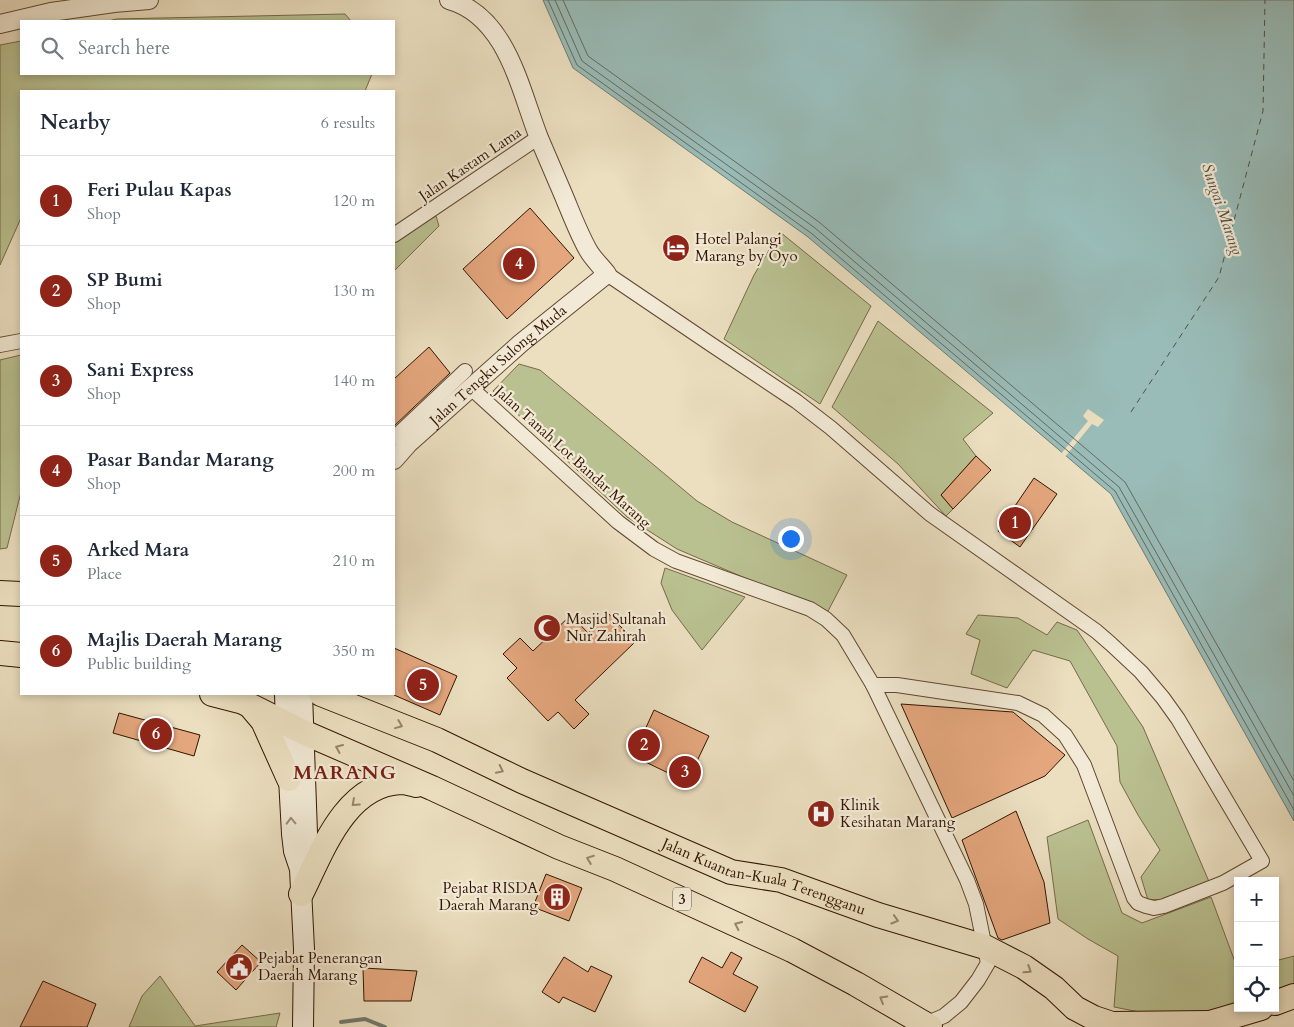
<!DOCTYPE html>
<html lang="en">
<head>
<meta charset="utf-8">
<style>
  body { margin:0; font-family:Cardo,serif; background:#f6f6f7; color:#1f2937 }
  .controls { position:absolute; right:15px; bottom:15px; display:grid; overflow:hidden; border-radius:0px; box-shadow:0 2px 8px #0003 }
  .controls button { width:45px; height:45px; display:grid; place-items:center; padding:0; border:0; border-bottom:1px solid #e0e1e3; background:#fff; color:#1f2937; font:25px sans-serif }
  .you { position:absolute; left:790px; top:538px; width:18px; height:18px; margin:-12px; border:4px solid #fff; border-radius:50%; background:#1a73e8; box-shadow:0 0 0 8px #1a73e833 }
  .badge { display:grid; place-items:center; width:32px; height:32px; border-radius:50%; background:#8f2418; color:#fff; font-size:16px; font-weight:700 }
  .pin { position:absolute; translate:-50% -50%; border:2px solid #fff; box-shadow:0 1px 5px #0006 }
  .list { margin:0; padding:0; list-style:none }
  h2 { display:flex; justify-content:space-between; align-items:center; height:65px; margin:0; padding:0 20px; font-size:21px }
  h2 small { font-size:16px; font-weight:400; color:#747a83 }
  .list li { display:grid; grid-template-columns:32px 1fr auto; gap:15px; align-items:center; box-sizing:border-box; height:90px; padding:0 20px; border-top:1px solid #e0e1e3 }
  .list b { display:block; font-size:19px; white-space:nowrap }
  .list p { margin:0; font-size:16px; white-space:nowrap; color:#747a83 }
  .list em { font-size:16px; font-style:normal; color:#747a83 }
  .icon { flex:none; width:28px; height:28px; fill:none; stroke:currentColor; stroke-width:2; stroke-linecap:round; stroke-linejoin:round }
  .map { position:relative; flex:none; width:1294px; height:1027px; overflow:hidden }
  .search { position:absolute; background:#fff; box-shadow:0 2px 8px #0003; left:20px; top:20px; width:375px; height:55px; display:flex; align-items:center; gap:12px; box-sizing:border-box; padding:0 18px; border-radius:0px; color:#747a83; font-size:19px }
  .panel { position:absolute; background:#fff; box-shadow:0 2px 8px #0003; left:20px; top:90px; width:375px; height:605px; border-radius:0px }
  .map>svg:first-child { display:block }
</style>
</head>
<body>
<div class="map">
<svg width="1294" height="1027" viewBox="0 0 1294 1027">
  <rect width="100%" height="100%" fill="#ebdfc0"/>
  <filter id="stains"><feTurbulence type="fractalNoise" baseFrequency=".004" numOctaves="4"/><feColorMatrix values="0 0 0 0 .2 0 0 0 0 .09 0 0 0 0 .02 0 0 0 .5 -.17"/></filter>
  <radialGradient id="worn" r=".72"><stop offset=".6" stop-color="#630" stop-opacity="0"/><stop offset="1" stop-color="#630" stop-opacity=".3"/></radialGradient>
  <g fill="#bac191" stroke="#766a48">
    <path d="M345 14 351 21H108L117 19Z"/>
    <path d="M21 41V74H372L365 91H21V218L0 265V45Z"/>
    <path d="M436 216 439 226 394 271V238Z"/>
    <path d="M780 232 871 306 820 404 724 339 754 275Z"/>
    <path d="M878 321 993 413 963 439 976 456 941 495 953 509 946 516 898 464 832 407Z"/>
    <path d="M21 355V492L7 548 0 549V360Z"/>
    <path d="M519 364 540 370 697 501 732 522 847 575 827 613 677 549 627 517 493 391Z"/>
    <path d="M665 568 745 597 702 650 672 610 661 583Z"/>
    <path d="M978 615 1018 618 1047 635 1057 622 1077 630 1143 727 1210 884 1174 899 1148 900 1141 877 1160 850 1138 815 1120 782 1117 746 1070 661 1033 650 1007 688 971 674 980 640 966 634Z"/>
    <path d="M1088 820 1122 913 1142 923 1211 897 1238 970V1005L1216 1013 1160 1016 1114 1007 1118 956 1088 939 1058 919 1047 837Z"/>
    <path d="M1294 956V985L1275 992V961Z"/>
    <path d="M160 976 195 1026 280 1013 276 1027H129L142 996Z"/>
  </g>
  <path fill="#99bcb8" stroke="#70796e" d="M543 0H1294V821L1111 494 808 237 573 68Z"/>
  <path fill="#ebdfc0" d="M1088 409 1104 420 1098 427 1092 424 1064 458 1060 455 1088 421 1083 416Z"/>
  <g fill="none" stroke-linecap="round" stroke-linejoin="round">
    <g stroke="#66685c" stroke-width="1">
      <path d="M548 0 577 65 811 233 1115 491 1294 810"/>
      <path d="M555 0 582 61 815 228 1119 487 1294 796"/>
      <path d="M563 0 588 56 819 222 1125 482 1294 781"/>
    </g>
    <path stroke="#70796e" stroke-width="4" d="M341 1022 365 1019 385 1027"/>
    <path stroke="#564f40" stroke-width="1" stroke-dasharray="6 5" stroke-linecap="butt" d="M1131 412 1219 277 1263 111 1265 0"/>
  </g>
  <g fill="#e4a67d" stroke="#321400">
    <path d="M530 208 574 258 507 319 463 269Z"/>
    <path d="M429 347 450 373 394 426V379Z"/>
    <path d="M976 456 991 470 953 509 941 495Z"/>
    <path d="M1034 478 1057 494 1020 547 998 531Z"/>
    <path d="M608 613 635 642 575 700 589 714 574 729 558 712 548 721 507 678 517 668 503 654 520 638 533 651 571 615 588 633Z"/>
    <path d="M394 648 457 676 440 715 394 695Z"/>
    <path d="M901 704 1013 712 1065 755 1045 776 952 818Z"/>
    <path d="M654 710 709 736 687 782 633 756Z"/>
    <path d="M119 713 200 735 194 756 113 733Z"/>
    <path d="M1016 811 1044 882 1050 923 1002 940 998 938 962 840Z"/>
    <path d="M546 874 582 888 569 921 533 907Z"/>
    <path d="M242 945 261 962 236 990 217 972Z"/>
    <path d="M731 952 742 958 733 974 758 987 745 1012 689 982 702 957 722 968Z"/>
    <path d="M564 957 588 972 591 966 612 976 595 1012 563 997 559 1003 542 992Z"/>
    <path d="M363 968 417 971 411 1001H364Z"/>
    <path d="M43 981 96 1004 87 1027H20Z"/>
  </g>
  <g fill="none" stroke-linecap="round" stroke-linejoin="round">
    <g stroke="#604730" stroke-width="16">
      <g id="minor">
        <path d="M394 235 539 137"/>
        <path d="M607 274 712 345 796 401 831 428 930 514 1096 631 1111 644 1141 672 1163 698 1178 719 1262 861 1223 883 1164 906 1154 908 1146 906 1138 903 1134 898 1084 765 1065 735 1043 715 1018 703 897 685H873"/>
        <path d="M0 345 21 341"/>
        <path d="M471 388 618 522 654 549 676 561 810 609 826 619 843 635 873 685 967 880 976 904 988 963 978 980 961 1002 944 1016 925 1024"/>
        <path d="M394 438 465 371"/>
      </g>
    </g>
    <g stroke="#604730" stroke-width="20">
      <g id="tertiary">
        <path d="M0 24 51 12 114 3 149 0"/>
        <path id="s1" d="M394 460 409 443 521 343 607 274C601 266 593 259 588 250 578 232 571 213 563 194 555 175 547 157 539 138 520 90 507 16 449 0"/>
      </g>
    </g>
    <g stroke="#321400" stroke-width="22">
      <g id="secondary">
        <path d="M285 694 286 723 292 834 294 851 300 869 304 949 303 1027"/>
        <path d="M300 866 305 850 307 833 302 694"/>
      </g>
    </g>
    <g stroke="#321400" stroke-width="26">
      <g id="trunk">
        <path d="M0 593 21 594"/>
        <path d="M0 653 21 655"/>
        <path d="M212 694 243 702 303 732 432 788 559 847 615 869 792 950 856 984 930 1027"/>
        <path id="s2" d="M321 694 437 740 522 781 731 872 781 880 878 915 985 947 1024 967 1054 988 1075 1008 1094 1018 1112 1024 1210 1023"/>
        <path d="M252 708 263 721 289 779"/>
        <path d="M301 894C322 852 345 784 401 782 406 782 411 784 416 785"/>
        <path d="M1275 1003 1294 996"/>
        <path d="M1204 1027 1210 1023 1261 1008"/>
      </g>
    </g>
    <use href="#minor" stroke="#f2ead6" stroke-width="14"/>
    <use href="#tertiary" stroke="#f2ead6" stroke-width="18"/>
    <use href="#secondary" stroke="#f2ead6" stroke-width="20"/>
    <use href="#trunk" stroke="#ebdfc0" stroke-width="24"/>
  </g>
  <defs><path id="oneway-chevron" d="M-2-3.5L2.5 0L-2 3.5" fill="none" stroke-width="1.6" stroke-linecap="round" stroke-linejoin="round" transform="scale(1.25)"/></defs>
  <g stroke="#98846a">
    <use href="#oneway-chevron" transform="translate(399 725) rotate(22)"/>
    <use href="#oneway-chevron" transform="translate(339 748) rotate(-156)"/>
    <use href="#oneway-chevron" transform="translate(500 770) rotate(26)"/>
    <use href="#oneway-chevron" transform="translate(355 803) rotate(138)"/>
    <use href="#oneway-chevron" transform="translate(590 859) rotate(-159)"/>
    <use href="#oneway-chevron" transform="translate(895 920) rotate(17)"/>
    <use href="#oneway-chevron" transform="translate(738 925) rotate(-155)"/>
    <use href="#oneway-chevron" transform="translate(1028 970) rotate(33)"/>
    <use href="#oneway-chevron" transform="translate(883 999) rotate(-150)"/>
  </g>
  <use stroke="#9c8a76" href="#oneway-chevron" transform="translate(291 821) rotate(-92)"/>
  <defs>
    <g id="hotel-disc" transform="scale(1.4375)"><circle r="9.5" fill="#8f2418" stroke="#f2ead6"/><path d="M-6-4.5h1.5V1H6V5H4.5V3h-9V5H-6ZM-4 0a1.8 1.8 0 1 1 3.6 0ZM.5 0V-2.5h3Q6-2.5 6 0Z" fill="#fff"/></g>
    <g id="mosque-disc" transform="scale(1.4375)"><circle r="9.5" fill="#8f2418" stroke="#f2ead6"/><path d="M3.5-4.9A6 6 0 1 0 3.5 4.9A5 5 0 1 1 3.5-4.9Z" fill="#fff"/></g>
    <g id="hospital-disc" transform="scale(1.4375)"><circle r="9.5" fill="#8f2418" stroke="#f2ead6"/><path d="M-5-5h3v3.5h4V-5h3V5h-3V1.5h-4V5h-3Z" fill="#fff"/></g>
    <g id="building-disc" transform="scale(1.4375)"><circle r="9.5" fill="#8f2418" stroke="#f2ead6"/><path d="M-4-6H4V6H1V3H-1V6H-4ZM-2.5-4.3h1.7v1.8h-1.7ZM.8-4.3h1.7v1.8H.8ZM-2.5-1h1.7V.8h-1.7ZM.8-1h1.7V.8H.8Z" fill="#fff"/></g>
    <g id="civic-disc" transform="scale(1.4375)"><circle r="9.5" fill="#8f2418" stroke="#f2ead6"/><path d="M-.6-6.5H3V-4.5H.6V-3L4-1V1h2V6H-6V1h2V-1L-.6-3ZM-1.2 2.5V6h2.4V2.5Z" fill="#fff"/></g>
  </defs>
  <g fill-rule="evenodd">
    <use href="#hotel-disc" x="676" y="248"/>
    <use href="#mosque-disc" x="547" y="628"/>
    <use href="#hospital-disc" x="821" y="814"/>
    <use href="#building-disc" x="557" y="897"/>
    <use href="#civic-disc" x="239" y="967"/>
  </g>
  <g text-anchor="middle" stroke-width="4.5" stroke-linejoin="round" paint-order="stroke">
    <rect fill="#f2ead6" stroke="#6c5440" stroke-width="1" x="673" y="887.5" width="18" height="23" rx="4"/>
    <g font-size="14" font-weight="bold" fill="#321400">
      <text x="682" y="904">3</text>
    </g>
    <g font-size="15" fill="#321400" stroke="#f2ead6">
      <text transform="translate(470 164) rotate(-34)" y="5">Jalan Kastam Lama</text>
      <text dy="5" stroke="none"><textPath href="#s1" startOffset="141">Jalan Tengku Sulong Muda</textPath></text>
      <text transform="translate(573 457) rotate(42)" y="5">Jalan Tanah Lot Bandar Marang</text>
      <text dy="5" stroke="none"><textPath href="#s2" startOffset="480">Jalan Kuantan-Kuala Terengganu</textPath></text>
    </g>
    <g font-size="15" fill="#321400" stroke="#f2ead6" text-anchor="start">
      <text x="695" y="244">Hotel Palangi<tspan x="695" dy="17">Marang by Oyo</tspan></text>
      <text x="566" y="624">Masjid Sultanah<tspan x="566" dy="17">Nur Zahirah</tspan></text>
      <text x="840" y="810">Klinik<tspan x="840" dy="17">Kesihatan Marang</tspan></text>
      <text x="538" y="893" text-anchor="end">Pejabat RISDA<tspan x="538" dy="17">Daerah Marang</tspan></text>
      <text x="258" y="963">Pejabat Penerangan<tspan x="258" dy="17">Daerah Marang</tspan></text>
    </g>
    <g font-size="16" font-style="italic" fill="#564f40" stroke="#f2ead6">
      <text transform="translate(1223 209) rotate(71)" y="6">Sungai Marang</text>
    </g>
    <g font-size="20" font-weight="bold" letter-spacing="1" fill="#7a1f14" stroke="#f2ead6">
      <text x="345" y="779">MARANG</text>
    </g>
  </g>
  <rect width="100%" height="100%" filter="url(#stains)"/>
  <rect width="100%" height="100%" fill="url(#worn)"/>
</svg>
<div class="controls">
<button>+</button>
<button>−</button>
<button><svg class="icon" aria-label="locate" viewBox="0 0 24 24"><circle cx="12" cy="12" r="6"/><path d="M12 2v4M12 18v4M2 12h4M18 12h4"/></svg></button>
</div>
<div class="you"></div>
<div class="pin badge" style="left:1015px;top:523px">1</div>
<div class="pin badge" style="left:644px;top:745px">2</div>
<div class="pin badge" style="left:685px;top:772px">3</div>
<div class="pin badge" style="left:519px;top:264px">4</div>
<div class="pin badge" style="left:423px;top:685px">5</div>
<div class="pin badge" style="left:156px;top:734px">6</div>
<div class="search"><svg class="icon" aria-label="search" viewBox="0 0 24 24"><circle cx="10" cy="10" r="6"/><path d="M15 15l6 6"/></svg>Search here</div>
<section class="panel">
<h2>Nearby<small>6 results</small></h2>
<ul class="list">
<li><span class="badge">1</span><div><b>Feri Pulau Kapas</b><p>Shop</p></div><em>120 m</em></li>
<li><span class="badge">2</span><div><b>SP Bumi</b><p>Shop</p></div><em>130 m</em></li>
<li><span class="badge">3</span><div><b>Sani Express</b><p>Shop</p></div><em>140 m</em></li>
<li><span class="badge">4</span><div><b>Pasar Bandar Marang</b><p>Shop</p></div><em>200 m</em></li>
<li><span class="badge">5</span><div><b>Arked Mara</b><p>Place</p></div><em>210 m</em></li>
<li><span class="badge">6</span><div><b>Majlis Daerah Marang</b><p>Public building</p></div><em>350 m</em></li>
</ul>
</section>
</div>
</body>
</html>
